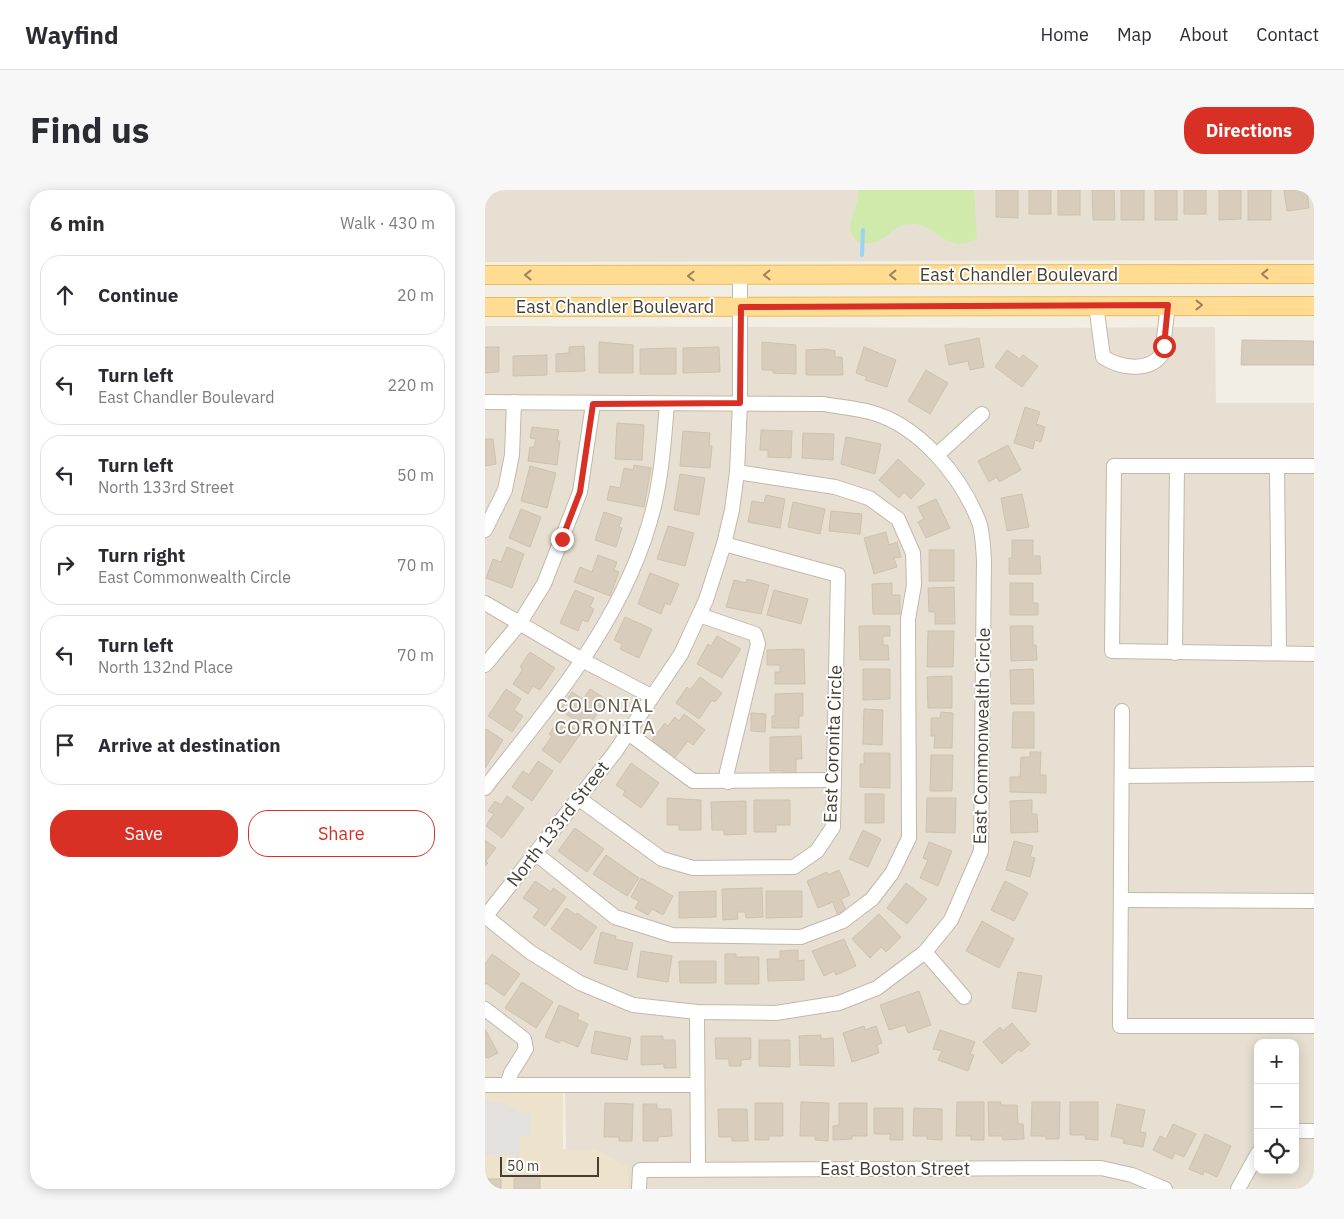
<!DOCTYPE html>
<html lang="en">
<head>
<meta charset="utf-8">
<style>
  body { margin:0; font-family:"IBM Plex Sans",sans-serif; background:#f7f7f7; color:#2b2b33 }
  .controls { position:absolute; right:15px; bottom:15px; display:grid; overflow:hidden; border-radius:10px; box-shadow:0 2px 12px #0003 }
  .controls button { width:45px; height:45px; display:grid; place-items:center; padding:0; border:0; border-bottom:1px solid #e1e1e2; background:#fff; color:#2b2b33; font:25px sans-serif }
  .scale { position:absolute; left:15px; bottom:12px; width:99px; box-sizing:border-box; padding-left:5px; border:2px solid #453e33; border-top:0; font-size:14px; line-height:18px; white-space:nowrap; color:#453e33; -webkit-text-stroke:4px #fff; paint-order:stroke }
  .stop { position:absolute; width:15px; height:15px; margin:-11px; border:4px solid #d93025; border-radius:50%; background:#fff }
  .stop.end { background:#d93025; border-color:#fff; box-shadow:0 1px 5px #0008 }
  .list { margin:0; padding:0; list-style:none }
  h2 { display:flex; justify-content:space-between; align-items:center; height:65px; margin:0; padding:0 20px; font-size:21px }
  h2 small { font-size:16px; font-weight:400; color:#7c7c81 }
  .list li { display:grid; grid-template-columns:32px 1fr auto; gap:15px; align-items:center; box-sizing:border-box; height:80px; margin:0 10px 10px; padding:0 10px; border:1px solid #e1e1e2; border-radius:20px }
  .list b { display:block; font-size:19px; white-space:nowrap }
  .list p { margin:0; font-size:16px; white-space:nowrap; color:#7c7c81 }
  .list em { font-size:16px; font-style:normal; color:#7c7c81 }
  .actions { display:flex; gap:10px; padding:15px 20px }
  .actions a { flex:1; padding:11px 0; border:1px solid #d93025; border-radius:20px; text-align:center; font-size:18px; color:#d93025 }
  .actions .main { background:#d93025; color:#fff }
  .icon { flex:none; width:28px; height:28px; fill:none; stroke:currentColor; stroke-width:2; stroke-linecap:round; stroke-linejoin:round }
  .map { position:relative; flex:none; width:829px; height:999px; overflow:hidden; border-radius:20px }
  header { display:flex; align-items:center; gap:30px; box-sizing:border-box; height:70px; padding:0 25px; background:#fff; border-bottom:1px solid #e1e1e2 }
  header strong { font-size:24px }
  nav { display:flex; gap:28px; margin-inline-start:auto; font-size:18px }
  .intro { display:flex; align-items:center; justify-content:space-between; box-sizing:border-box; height:120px; padding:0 30px }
  h1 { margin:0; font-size:35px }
  .button { padding:12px 22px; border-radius:20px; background:#d93025; color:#fff; font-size:18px; font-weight:700 }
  main { display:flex; gap:30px; padding:0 30px }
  aside { flex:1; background:#fff; border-radius:20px; box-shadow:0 2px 12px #0003 }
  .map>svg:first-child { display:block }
</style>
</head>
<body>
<header>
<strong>Wayfind</strong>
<nav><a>Home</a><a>Map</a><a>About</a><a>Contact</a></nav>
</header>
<div class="intro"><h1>Find us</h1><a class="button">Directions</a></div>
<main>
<aside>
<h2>6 min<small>Walk · 430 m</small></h2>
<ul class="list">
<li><svg class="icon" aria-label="ahead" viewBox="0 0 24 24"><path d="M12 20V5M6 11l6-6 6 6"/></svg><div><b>Continue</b></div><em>20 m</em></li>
<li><svg class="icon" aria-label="left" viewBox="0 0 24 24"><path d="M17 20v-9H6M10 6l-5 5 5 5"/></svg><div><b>Turn left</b><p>East Chandler Boulevard</p></div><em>220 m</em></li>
<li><svg class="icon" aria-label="left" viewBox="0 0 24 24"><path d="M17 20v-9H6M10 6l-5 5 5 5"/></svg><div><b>Turn left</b><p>North 133rd Street</p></div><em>50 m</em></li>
<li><svg class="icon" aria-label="right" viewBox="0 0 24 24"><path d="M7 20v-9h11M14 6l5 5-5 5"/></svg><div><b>Turn right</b><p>East Commonwealth Circle</p></div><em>70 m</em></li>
<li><svg class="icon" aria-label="left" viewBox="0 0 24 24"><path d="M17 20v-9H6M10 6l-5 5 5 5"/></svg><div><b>Turn left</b><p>North 132nd Place</p></div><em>70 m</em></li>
<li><svg class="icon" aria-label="arrive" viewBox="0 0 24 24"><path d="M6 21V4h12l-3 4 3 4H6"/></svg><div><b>Arrive at destination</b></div></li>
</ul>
<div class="actions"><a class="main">Save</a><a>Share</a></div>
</aside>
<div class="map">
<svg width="829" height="999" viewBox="0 0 829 999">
  <rect width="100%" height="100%" fill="#f3eee4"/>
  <g fill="#e7e0d2" fill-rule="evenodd">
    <path d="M0 0H829V70L0 72Z"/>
    <path d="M0 136 556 138 730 137 731 213H829V999H143V978L81 960 80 900 0 901ZM773 853H810V980H773Z"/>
  </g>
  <path fill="#ede3cd" d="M0 901H78V959L111 960 143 978V999H0Z"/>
  <path fill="#cfeaaa" d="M373 0H489L492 48C463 67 452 34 428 34 402 34 403 57 375 53 354 40 375 19 373 0Z"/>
  <path fill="#e3e0dd" d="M0 912 20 913 35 922H46V946H35V965H0Z"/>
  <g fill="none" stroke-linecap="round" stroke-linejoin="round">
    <path stroke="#9cd3f4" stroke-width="4" d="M377 65 378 40"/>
  </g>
  <g fill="#d8ccbc" stroke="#d0c1ac">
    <path d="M511 0H533V28L511 27Z"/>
    <rect x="544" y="0" width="22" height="24"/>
    <rect x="573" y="0" width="22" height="25"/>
    <path d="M607 0H629L630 30H608Z"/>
    <rect x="636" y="0" width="23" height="30"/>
    <rect x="670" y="0" width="22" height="30"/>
    <rect x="699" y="0" width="22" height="24"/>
    <path d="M734 0H756V29L734 30Z"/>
    <rect x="763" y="0" width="23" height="30"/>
    <path d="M799 0H822L824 18 802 21Z"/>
    <path d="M494 148 499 177 485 180 483 171 464 175 460 155Z"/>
    <path d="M757 150 829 151V175H756Z"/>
    <path d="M114 152 148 155V183H114Z"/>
    <path d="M277 152 311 155V184L288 183V180H277Z"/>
    <path d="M99 156 100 181 71 182V164L84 163V157Z"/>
    <path d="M0 157H14V182L0 183Z"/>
    <path d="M234 157 235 182 198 183V158Z"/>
    <path d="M379 157 411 170 402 197 380 190 382 187 371 183Z"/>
    <path d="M191 158V184H155V159Z"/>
    <path d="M341 159 350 161V167H357L358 185H321V160Z"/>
    <path d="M522 160 535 169 538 165 553 176 537 197 510 177Z"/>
    <path d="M62 165V185L28 186V166Z"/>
    <path d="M441 180 463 193 445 224 423 211Z"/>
    <path d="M540 217 555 222 551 234 560 237 556 252 550 250 548 259 529 253Z"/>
    <path d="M132 233 159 235 157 270 130 269Z"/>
    <path d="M47 237 74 240 72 251H75L72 275 43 271 45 257H49L51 249 45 248Z"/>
    <path d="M276 240 307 241 306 268 283 267V260H275Z"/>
    <path d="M198 241 225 243 224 256H227L225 278 195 276Z"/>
    <path d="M318 243 349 244 348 270 317 268Z"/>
    <path d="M361 247 396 254 390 284 356 274Z"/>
    <path d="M0 249H8L11 274 0 276Z"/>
    <path d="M523 255 536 280 514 292 512 287 504 292 493 271Z"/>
    <path d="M413 269 440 294 426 309 419 302 414 308 394 290Z"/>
    <path d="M149 275 166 278 159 317 122 310 125 296 135 298 139 278 148 280Z"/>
    <path d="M45 276 71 283 62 318 36 311Z"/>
    <path d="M195 284 220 288 214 325 189 320Z"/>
    <path d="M537 304 544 337 522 341 516 308Z"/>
    <path d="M281 305 300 309 295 338 263 332 267 311 279 313Z"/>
    <path d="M451 309 465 338 441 348 433 332 439 329 433 317Z"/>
    <path d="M308 312 340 319 335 344 303 337Z"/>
    <path d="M36 319 56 327 45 357 24 348Z"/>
    <path d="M346 321 377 324 375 344 344 341Z"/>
    <path d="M119 322 137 328 134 337 137 338 131 357 110 350Z"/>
    <path d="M183 336 209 343 200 376 172 369Z"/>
    <path d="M401 342 404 355 412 352 416 367 409 368 412 377 389 384 379 348Z"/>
    <path d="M527 350H548V366H555L556 384H524V368H527Z"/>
    <path d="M22 357 39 364 27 398 1 388 8 369 16 372Z"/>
    <rect x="444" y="360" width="25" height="31"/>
    <path d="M113 365 132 372 129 380 134 382 125 406 89 392 95 377 107 382Z"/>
    <path d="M165 383 194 394 185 415 180 413 176 424 153 414Z"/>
    <path d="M262 389 284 395 276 424 241 417 249 390 261 393Z"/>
    <path d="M407 393V405H415V424H388L387 394Z"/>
    <path d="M525 393H548V413H553V425H525Z"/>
    <path d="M469 397 470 434H450V422H444L443 398Z"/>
    <path d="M90 400 109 408 105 417 109 419 103 432 97 430 93 441 75 433Z"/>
    <path d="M289 400 323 409 316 434 282 425Z"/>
    <path d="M140 427 167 439 154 468 135 459 137 454 129 450Z"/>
    <path d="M374 436H405V446H398V455H403L404 470H375Z"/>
    <path d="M525 436H548V455H551L552 470 526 471Z"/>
    <path d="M443 441H469L468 477H442Z"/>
    <path d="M232 446 256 459 237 488 212 474 223 454 226 456Z"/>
    <path d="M319 459 320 494H290V482H295V475H282V460Z"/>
    <path d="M45 462 70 478 55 500 48 496 43 504 28 494 38 479 35 477Z"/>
    <path d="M378 479H405V509L378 510Z"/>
    <path d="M548 479 549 514H526L525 480Z"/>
    <path d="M467 486V518H443L442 487Z"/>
    <path d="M215 487 237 503 230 512 227 510 214 529 191 513 202 497 205 500Z"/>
    <path d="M21 499 36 509 29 520 38 526 27 542 3 526Z"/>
    <path d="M105 499 122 510 102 538 75 520 87 502 98 509Z"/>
    <path d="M318 503V526H314V538H287V526H290V504Z"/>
    <path d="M379 519 398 520 397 555 378 554Z"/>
    <path d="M456 522 468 523 467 558H449L450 546H446V528H455Z"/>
    <path d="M528 522H549V558H527Z"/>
    <path d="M266 523 281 524 280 542 266 541Z"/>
    <path d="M199 524 220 540 208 555 203 551 189 569 166 551 180 533 183 536 190 527 194 531Z"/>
    <path d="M80 532 96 543 75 573 57 560 67 546 64 544 70 535 75 538Z"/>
    <path d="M1 539 18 550 0 578V540Z"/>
    <path d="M316 546 317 569H311V585H299V581H285V547Z"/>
    <path d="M545 562H556L555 585H561V603L525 602V587H535L536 567H545Z"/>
    <path d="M379 563H405V598L375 597V574H379Z"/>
    <path d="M446 565H468L467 601H445Z"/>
    <path d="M53 571 68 581 47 611 27 597 38 581 44 585Z"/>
    <path d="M146 573 174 593 156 618 138 605 140 601 131 595Z"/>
    <rect x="380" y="604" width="19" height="29"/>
    <path d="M22 606 39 618 17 648 1 636 9 624 3 621 10 611 16 615Z"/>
    <path d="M182 608 216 610V640H194V635H182Z"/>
    <path d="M442 608H471L470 643 441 642Z"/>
    <path d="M269 610H305V635H291V642H269Z"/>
    <path d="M547 610V624H552L553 642 526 643 525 611Z"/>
    <path d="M261 611V644L239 645V640H227L226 612Z"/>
    <path d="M90 638 119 659 102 682 73 661Z"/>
    <path d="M378 640 396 649 383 677 364 669Z"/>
    <path d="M0 650 11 658 1 671 3 673 0 676Z"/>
    <path d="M529 651 548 656 545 667 550 668 545 687 521 680Z"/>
    <path d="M444 652 467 661 453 696 435 688 443 670 438 668Z"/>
    <path d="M121 665 154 688 142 706 108 684Z"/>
    <path d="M354 680 365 705 356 709 361 720 352 724 348 712 333 718 322 691 342 682 343 685Z"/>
    <path d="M156 688 188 706 178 725 167 719 163 725 150 718 154 711 146 707Z"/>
    <path d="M50 691 66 702 68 698 81 707 60 736 48 727 54 719 38 708Z"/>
    <path d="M520 691 543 703 529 731 506 720Z"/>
    <path d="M421 693 442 709 422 734 402 718Z"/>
    <path d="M277 698 278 727 261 728 260 722H252L253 729 238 730 237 699Z"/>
    <path d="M231 701V727L194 728V702Z"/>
    <path d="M281 701H317V727L281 728Z"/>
    <path d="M81 718 91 725 92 723 112 737 96 760 66 739Z"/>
    <path d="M394 724 416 747 401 762 396 757 385 768 367 749Z"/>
    <path d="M497 731 529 749 514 778 481 761Z"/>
    <path d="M116 742 131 746 130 749 148 753 142 780 109 773Z"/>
    <path d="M359 749 371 776 351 785 349 781 339 786 327 761Z"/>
    <path d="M313 760V771L319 770V790L283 791 282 769H295V761Z"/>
    <path d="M156 761 187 766 183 792 152 787Z"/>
    <path d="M7 764 35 784 19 806 1 793 0 795V774Z"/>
    <path d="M240 764H251V767H274V794H240Z"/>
    <path d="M194 771H231V793H195Z"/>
    <path d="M533 782 557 786 551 822 527 818Z"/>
    <path d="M37 792 68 812 51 838 20 818Z"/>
    <path d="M434 801 446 835 423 843 420 835 404 840 395 815Z"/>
    <path d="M74 815 94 824 92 829 103 834 93 857 76 850 74 853 60 847Z"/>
    <path d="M527 833 545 854 536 862 534 859 517 874 498 852 515 837 518 841Z"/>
    <path d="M379 836 380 840 391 836 397 853 392 855 394 863 367 872 358 843Z"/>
    <path d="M0 839 13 863 3 868 0 867Z"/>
    <path d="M455 840 490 852 485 864 489 865 483 881 453 870 457 861 448 859Z"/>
    <path d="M110 841 146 848 142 870 106 863Z"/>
    <path d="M336 845V849L348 848 349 876 315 875 314 846Z"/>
    <path d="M156 846H178V850H190L191 878H179V874L156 875Z"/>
    <path d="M230 848H266V869L256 870V876H244V869H231Z"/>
    <path d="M274 850H305V877L274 876Z"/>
    <path d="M316 912 344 913 343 951 330 950V946H315Z"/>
    <path d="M472 912H499V950H486V946H471Z"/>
    <path d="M503 912H516V915H532L533 934H538L539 949 518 950 517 946H504Z"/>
    <path d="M547 912H575L574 949H561V946H546Z"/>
    <path d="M585 912H613V950L600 949V945H585Z"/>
    <path d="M120 913 148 914 147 951H134V947H119Z"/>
    <path d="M270 913H298V946H284V950H270Z"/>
    <path d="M354 913H382V946H367V949L348 950V936L354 935Z"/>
    <path d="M158 914H172V919H186L187 946 173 947V951H158Z"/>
    <path d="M632 914 660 920 655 942 661 943 658 957 638 953 639 949 626 946Z"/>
    <path d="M389 918H418V950H405V944H389Z"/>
    <path d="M429 918 457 919V950L442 949V946H428Z"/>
    <path d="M233 919H262L263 951H247V947H234Z"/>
    <path d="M688 934 711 944 699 967 690 963 687 969 668 960 675 946 681 949Z"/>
    <path d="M720 944 746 956 732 987 719 981 718 985 704 979Z"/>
    <rect x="29" y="988" width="26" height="11"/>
    <rect x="0" y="989" width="16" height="10"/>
  </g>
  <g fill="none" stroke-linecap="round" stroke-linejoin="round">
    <g stroke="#c2b8a9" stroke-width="16">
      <g id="minor">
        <path d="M611 115 618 167C635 178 664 183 677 164L683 115"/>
        <path d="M0 212 339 214C354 217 370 218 385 222 434 235 476 286 494 332 498 343 498 358 499 370L496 661 466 730 440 762 392 798 354 813 291 823 212 822 148 815 95 793 45 762 0 726"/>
        <path d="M453 264 497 224"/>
        <path d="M792 276 794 463"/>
        <path d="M829 276H629L627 461 829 464"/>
        <path d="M0 340 20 300 27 265 29 212"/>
        <path d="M0 413 99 471 166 506"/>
        <path d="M214 425 270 444 273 454 242 582 243 592"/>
        <path d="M690 463 692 276"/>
        <path d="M0 475 34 434 59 394 95 302 108 214"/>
        <path d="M637 521 635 836H829"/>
        <path d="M142 542 208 591 349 590"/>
        <path d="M638 586 829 584"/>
        <path d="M0 598C68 511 142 427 169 316 177 282 179 249 182 214"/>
        <path d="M93 608 177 669 208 678 309 677 332 661 348 637 353 385 239 354"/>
        <path d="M50 663 130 727 187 745 316 747 358 731 387 709 407 683 424 648 423 429 429 395 428 363 413 329 384 308 350 297 252 282"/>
        <path d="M638 710 829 711"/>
        <path d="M0 727 130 562 196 464 221 410 239 354 247 320 252 282 255 213V86"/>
        <path d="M440 762 479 807"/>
        <path d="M0 819 39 849 41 859 26 883 22 895"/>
        <path d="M212 822 213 979"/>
        <path d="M0 895H212"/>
        <path d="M810 941H829"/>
        <path d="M154 999 155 980 616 978 647 985 680 999"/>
        <path d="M753 999 773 963"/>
      </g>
    </g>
    <g stroke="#eabb5b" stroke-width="20">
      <g id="major">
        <path d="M0 85 829 84"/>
        <path d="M0 117 829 116"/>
      </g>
    </g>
    <use href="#minor" stroke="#fff" stroke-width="14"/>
    <use href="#major" stroke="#ffdc91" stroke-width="18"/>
  </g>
  <defs><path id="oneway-chevron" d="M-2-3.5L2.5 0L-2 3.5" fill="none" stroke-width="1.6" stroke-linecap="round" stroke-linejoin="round" transform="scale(1.25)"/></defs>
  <g stroke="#99855d">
    <use href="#oneway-chevron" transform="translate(780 84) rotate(180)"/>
    <use href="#oneway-chevron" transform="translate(43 85) rotate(-180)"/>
    <use href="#oneway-chevron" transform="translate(282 85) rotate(179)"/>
    <use href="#oneway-chevron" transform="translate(408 85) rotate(180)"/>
    <use href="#oneway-chevron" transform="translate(206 86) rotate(-180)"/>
    <use href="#oneway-chevron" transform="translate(714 115)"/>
  </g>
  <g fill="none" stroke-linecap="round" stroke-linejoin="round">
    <path stroke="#d93025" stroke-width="6" d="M77 349 95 302 108 214 255 213 256 117 683 115 679 156"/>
  </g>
  <g text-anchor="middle" stroke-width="4" stroke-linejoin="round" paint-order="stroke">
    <g font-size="18" fill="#453e33" stroke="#fff">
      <text x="534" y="91">East Chandler Boulevard</text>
      <text x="130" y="123">East Chandler Boulevard</text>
      <text transform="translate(497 546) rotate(-89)" y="6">East Commonwealth Circle</text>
      <text transform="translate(348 554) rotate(-88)" y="6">East Coronita Circle</text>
      <text transform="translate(73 634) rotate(-52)" y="6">North 133rd Street</text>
      <text x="410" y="985">East Boston Street</text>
    </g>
    <g font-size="19" letter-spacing="1" fill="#695b4a" stroke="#fff">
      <text x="120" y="522">COLONIAL<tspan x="120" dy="22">CORONITA</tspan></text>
    </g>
  </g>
</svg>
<div class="controls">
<button>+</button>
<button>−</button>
<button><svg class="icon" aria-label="locate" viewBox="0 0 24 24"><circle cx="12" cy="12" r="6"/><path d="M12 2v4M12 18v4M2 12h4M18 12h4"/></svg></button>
</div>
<div class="scale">50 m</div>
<div class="stop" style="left:679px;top:156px"></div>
<div class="stop end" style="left:77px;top:349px"></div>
</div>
</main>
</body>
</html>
